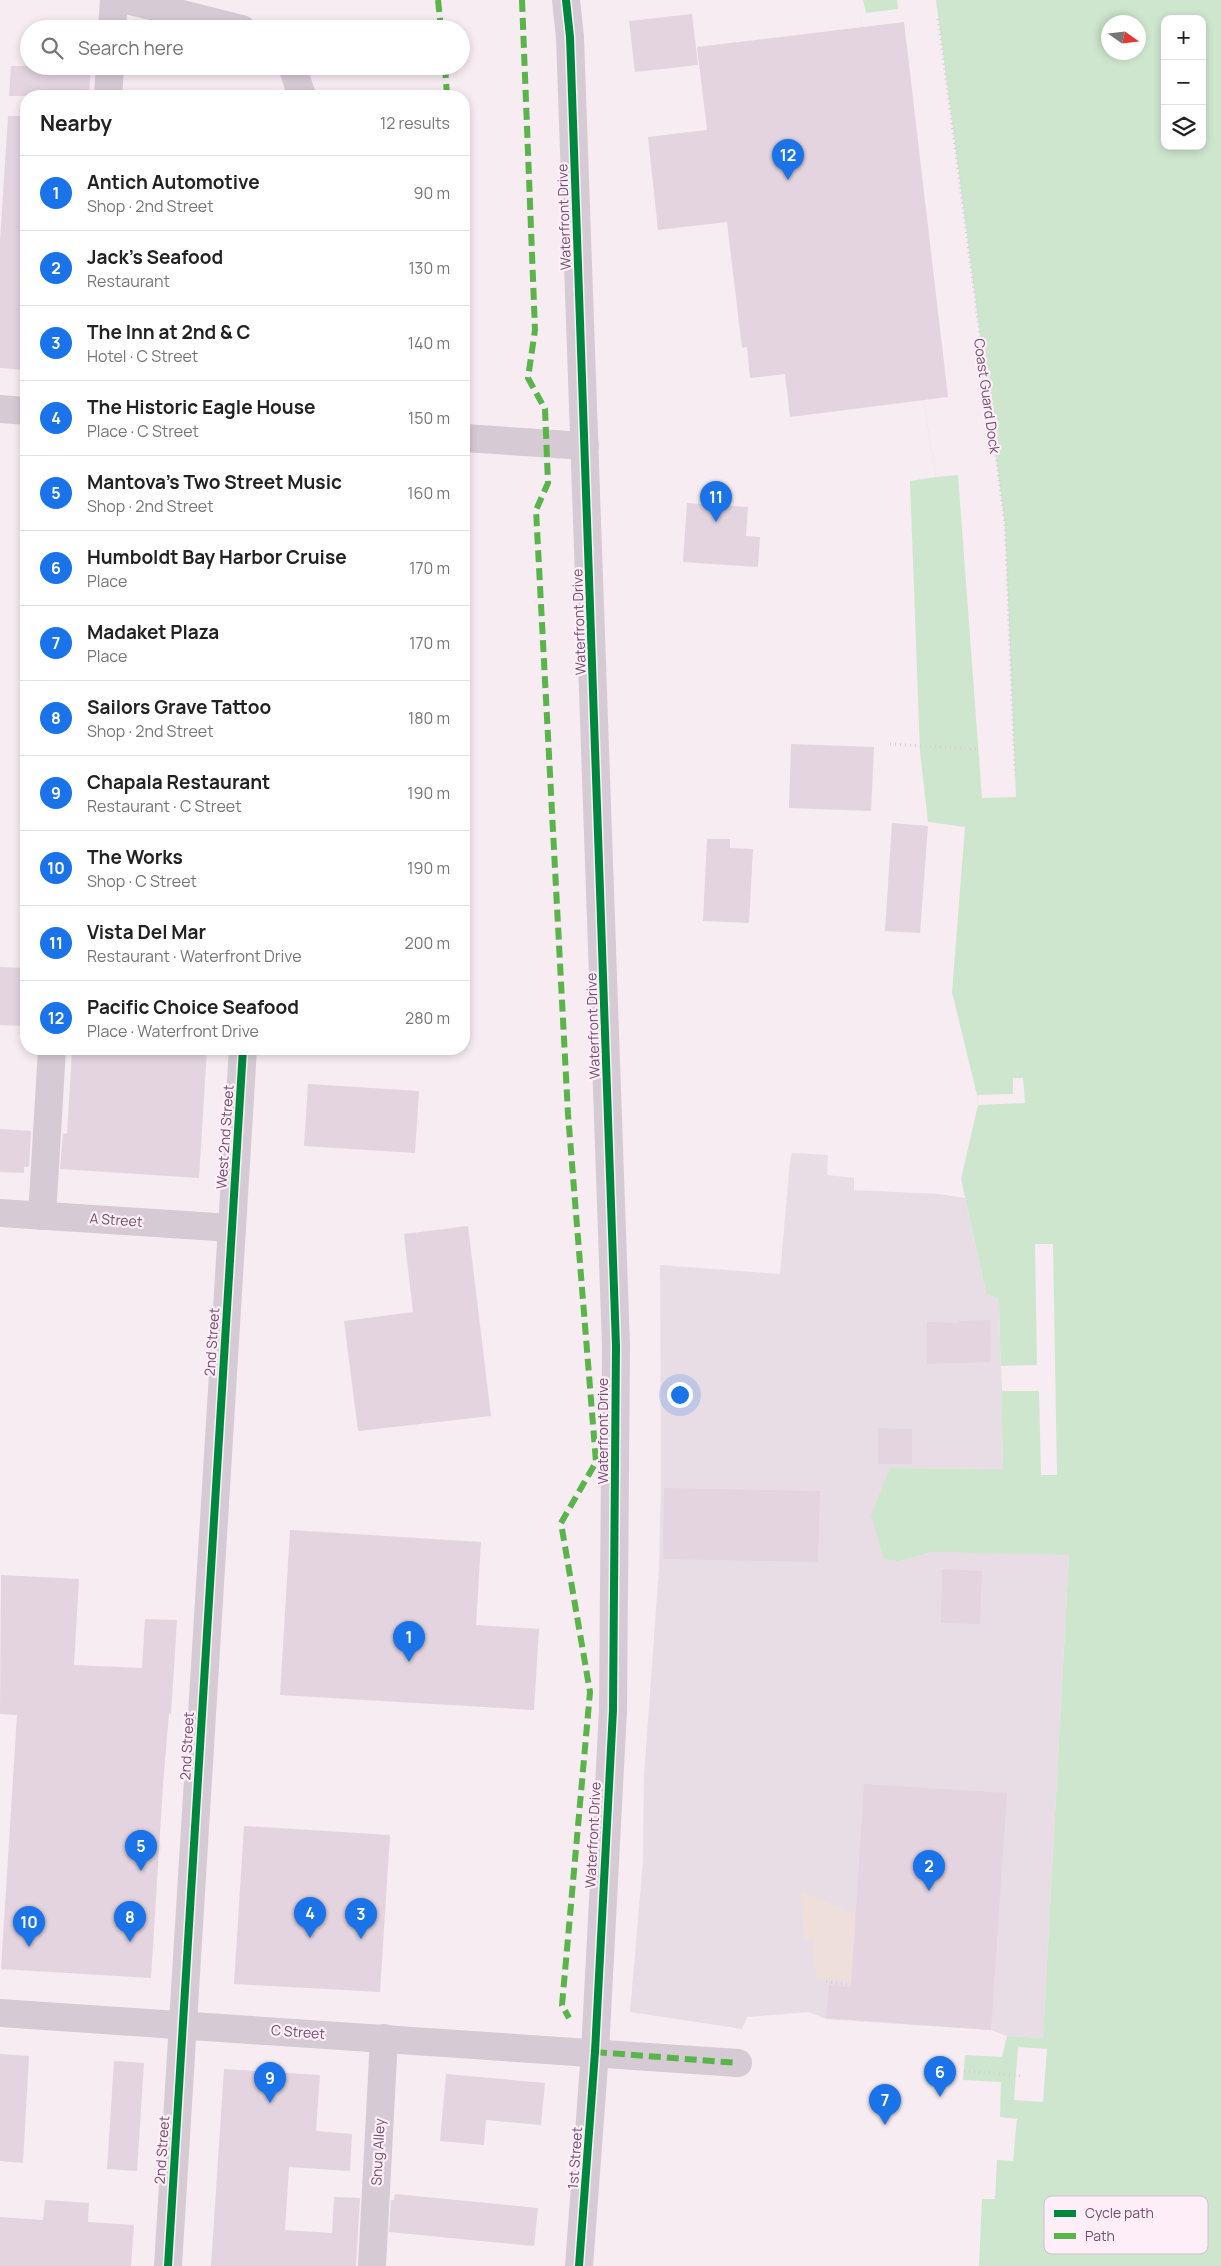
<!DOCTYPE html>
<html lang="en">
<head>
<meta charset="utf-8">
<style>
  body { margin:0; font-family:Manrope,sans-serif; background:#f2f2f2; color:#222 }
  .controls { position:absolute; right:15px; top:15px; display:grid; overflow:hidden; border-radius:10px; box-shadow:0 2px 8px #0003 }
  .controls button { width:45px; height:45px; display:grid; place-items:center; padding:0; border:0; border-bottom:1px solid #e0e0e0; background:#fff; color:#222; font:25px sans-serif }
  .compass { position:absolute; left:1101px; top:15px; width:45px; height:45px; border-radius:50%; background:#fff; box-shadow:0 2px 8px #0003; rotate:104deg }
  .you { position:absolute; left:679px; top:1394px; width:18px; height:18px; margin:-12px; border:4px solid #fff; border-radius:50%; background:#1a73e8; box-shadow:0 0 0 8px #1a73e833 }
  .badge { display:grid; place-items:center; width:32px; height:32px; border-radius:50%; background:#1a73e8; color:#fff; font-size:16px; font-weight:700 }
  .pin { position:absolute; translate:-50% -41px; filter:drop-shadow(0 1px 2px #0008) }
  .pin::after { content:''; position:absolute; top:26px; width:18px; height:15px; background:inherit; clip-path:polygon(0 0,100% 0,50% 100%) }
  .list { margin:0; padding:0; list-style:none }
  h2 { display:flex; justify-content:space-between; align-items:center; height:65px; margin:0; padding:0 20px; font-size:21px }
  h2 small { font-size:16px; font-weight:400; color:#767676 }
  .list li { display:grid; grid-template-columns:32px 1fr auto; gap:15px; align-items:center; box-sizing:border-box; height:75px; padding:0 20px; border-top:1px solid #e0e0e0 }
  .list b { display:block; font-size:19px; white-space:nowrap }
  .list p { margin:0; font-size:16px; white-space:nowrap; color:#767676 }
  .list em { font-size:16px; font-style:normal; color:#767676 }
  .icon { flex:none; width:28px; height:28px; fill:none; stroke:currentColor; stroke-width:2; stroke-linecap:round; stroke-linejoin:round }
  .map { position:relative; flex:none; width:1221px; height:2266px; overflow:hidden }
  .search { position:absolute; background:#fff; box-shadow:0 2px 8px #0003; left:20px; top:20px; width:450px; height:55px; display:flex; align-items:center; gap:12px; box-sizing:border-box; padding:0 18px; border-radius:28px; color:#767676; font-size:19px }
  .panel { position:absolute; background:#fff; box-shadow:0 2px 8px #0003; left:20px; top:90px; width:450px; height:965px; border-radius:20px }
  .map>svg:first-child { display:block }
</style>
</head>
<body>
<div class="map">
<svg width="1221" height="2266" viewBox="0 0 1221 2266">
  <rect width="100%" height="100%" fill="#f7ecf2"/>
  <path fill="#e9dde5" d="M792 1153 828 1155 827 1175 854 1178V1190L938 1194 965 1198 986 1293 999 1300 1003 1469 890 1468 900 1561 933 1552 1069 1554 1043 2038 1007 2036 991 2030 826 2019 809 2012 747 2017 742 2029 630 2012 643 1860 644 1775 659 1568 661 1478 660 1265 780 1274 790 1161Z"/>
  <path fill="#efdfda" d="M801 1892 856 1914 851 1983 816 1977 813 1939 804 1938Z"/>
  <path fill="#cee6cd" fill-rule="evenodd" d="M855 0H1221V2266H979L982 2199H995L997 2160 1013 2161 1017 2119 1000 2117 1001 2082 963 2080 965 2055 1002 2057 1007 2036 1043 2038 1069 1555 933 1552 900 1561 884 1559 871 1515 890 1468 1003 1469 999 1300 986 1293 961 1179 978 1105 977 1095 952 992 965 827 928 822 920 752 910 481 936 477 860 14ZM1165 19H1202V146H1165ZM1108 22H1138V52H1108Z"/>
  <g fill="#f7ecf2">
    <path d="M853 0H863L866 13 898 9 897 0H936L1005 525 1016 797 982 798 958 475 936 477 860 15 857 14Z"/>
    <path d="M1013 1078H1023L1025 1103 978 1105 977 1095 1013 1094Z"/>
    <path d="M1035 1244H1053L1057 1475H1041L1039 1391H1002L1001 1366 1037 1365Z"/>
    <path d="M1018 2047 1047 2049 1043 2102 1014 2100Z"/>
  </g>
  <g fill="#e3d4df">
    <path d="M692 14 698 65 635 72 629 21Z"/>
    <path d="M904 22 948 397 790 417 785 374 750 378 747 347 742 348 727 222 658 230 648 137 707 130 697 47Z"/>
    <path d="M11 66H91L89 96H9Z"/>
    <path d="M8 116H26V370L0 368V241Z"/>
    <path d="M687 503 748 507 746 536 760 537 758 567 683 562Z"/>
    <path d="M791 744 874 747 871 811 789 808Z"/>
    <path d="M892 823 928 826 920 933 885 931Z"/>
    <path d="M707 839H730V848L753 849 749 923 703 921Z"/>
    <path d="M0 967 26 968V1026L0 1025Z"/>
    <path d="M74 1049H207L199 1178 60 1169 63 1133 67 1134 72 1051Z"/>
    <path d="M308 1084 419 1091 415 1153 304 1146Z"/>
    <path d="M0 1129 31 1131 29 1167H24V1173L0 1172Z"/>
    <path d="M468 1226 491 1416 358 1431 344 1321 413 1312 404 1234Z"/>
    <path d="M990 1320 991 1362 927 1364V1322L959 1323V1321Z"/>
    <path d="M878 1428 912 1429V1464H878Z"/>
    <path d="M664 1488 820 1491 818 1562 663 1559Z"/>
    <path d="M290 1530 481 1542 476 1625 539 1629 534 1710 280 1695Z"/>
    <path d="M942 1569 982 1571 980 1624 941 1623Z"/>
    <path d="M1 1575 79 1579 74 1665 142 1668 145 1619 177 1620 171 1714 169 1713 163 1785 151 1978 1 1969 17 1715 0 1714Z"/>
    <path d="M864 1784 1007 1793 991 2030 826 2018 829 1985 851 1987Z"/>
    <path d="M244 1826 390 1835 380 1992 234 1984Z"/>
    <path d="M0 2054 29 2056 23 2163 0 2161Z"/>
    <path d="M114 2061 144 2063 137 2171 107 2169Z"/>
    <path d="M224 2069 320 2075 316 2131 352 2134 350 2171 289 2167 285 2230 332 2233 334 2197 360 2198 356 2266H211Z"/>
    <path d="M446 2074 545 2083 541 2125 486 2120 484 2145 440 2141Z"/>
    <path d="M395 2194 538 2208 534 2246 389 2232 391 2200H394Z"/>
    <path d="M45 2200 89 2203 88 2222 134 2225 131 2266H0V2217L43 2220Z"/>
  </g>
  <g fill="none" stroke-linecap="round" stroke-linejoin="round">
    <g stroke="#d7ccd5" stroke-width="3" stroke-dasharray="1 4" stroke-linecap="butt">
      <path d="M938 19 1005 525 1015 775"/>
      <path d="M890 744 978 749"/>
      <path d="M826 1982 851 1985"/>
      <path d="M964 2071 1023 2076"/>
    </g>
    <g stroke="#d6cbd4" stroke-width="28">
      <path d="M126 0 242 29"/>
      <path d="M566 0 570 37 616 1346 613 1710 595 2052 579 2266"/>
      <path d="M112 29 114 0"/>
      <path d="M292 66 302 96"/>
      <path d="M108 96 110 66"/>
      <path d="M0 409 26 411"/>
      <path d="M464 438 585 446"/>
      <path d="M0 1213 232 1228"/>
      <path d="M42 1216 52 1049"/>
      <path d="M0 2013 738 2063"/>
      <path d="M168 2266 243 1049"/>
      <path d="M372 2266 384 2038"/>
    </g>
    <g stroke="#59b449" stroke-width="6" stroke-dasharray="12 6" stroke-linecap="butt">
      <path d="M438 0 441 29"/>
      <path d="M522 0 535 330 528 378 545 409 548 483 536 510 568 1114 596 1462 561 1523 590 1692 562 2005 569 2018"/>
      <path d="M445 66 447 96"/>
      <path d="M595 2052 738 2063"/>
    </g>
    <g stroke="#feeef7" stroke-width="11">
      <g id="cycleway">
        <path d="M566 0 570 37 616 1346 613 1710 595 2052 579 2266"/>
        <path d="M168 2266 243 1049"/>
      </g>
    </g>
    <use href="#cycleway" stroke="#00873e" stroke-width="8"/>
  </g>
  <g text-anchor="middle" stroke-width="4.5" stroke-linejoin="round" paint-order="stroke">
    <g font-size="14" fill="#734d6c" stroke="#feeef7">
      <text transform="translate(564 217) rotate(-92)" y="5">Waterfront Drive</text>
      <text transform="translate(987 396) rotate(82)" y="5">Coast Guard Dock</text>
      <text transform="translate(579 622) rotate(-92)" y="5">Waterfront Drive</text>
      <text transform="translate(593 1026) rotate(-92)" y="5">Waterfront Drive</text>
      <text transform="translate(225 1137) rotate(-86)" y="5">West 2nd Street</text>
      <text transform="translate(116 1220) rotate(4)" y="5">A Street</text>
      <text transform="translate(212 1342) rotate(-86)" y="5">2nd Street</text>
      <text transform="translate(603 1431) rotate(-90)" y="5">Waterfront Drive</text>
      <text transform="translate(187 1746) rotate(-87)" y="5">2nd Street</text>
      <text transform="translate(593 1835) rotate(-87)" y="5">Waterfront Drive</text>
      <text transform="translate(298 2032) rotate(4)" y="5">C Street</text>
      <text transform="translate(162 2150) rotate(-86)" y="5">2nd Street</text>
      <text transform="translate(378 2152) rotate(-87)" y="5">Snug Alley</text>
      <text transform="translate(575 2158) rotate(-86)" y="5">1st Street</text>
    </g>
  </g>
  <rect x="1044" y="2196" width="164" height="58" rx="8" fill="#feeef7" stroke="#d4becd" stroke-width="1"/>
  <rect x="1054" y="2210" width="22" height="7" fill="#00873e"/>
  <rect x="1054" y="2233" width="22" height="6" fill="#59b449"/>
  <g font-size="14" fill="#734d6c">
    <text x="1085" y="2218">Cycle path</text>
    <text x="1085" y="2241">Path</text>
  </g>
</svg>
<div class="controls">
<button>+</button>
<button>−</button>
<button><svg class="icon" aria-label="layers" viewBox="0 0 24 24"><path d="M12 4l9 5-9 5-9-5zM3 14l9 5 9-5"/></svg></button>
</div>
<svg class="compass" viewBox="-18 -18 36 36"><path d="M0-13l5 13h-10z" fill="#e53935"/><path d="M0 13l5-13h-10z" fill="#767676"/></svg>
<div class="you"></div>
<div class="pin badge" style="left:409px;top:1662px">1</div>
<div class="pin badge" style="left:929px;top:1891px">2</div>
<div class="pin badge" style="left:361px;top:1939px">3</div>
<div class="pin badge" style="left:310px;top:1938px">4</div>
<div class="pin badge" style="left:141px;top:1871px">5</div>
<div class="pin badge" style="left:940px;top:2097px">6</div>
<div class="pin badge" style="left:885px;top:2125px">7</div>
<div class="pin badge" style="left:130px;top:1942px">8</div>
<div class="pin badge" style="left:270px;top:2103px">9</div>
<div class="pin badge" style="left:29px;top:1947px">10</div>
<div class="pin badge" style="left:716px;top:522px">11</div>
<div class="pin badge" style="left:788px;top:180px">12</div>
<div class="search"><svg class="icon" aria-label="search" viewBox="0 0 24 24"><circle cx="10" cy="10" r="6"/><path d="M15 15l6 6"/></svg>Search here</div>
<section class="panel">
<h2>Nearby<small>12 results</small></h2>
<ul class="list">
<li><span class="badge">1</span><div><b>Antich Automotive</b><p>Shop · 2nd Street</p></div><em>90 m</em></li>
<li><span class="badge">2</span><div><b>Jack's Seafood</b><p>Restaurant</p></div><em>130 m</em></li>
<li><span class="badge">3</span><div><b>The Inn at 2nd &amp; C</b><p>Hotel · C Street</p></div><em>140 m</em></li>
<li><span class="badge">4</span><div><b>The Historic Eagle House</b><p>Place · C Street</p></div><em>150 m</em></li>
<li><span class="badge">5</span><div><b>Mantova's Two Street Music</b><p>Shop · 2nd Street</p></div><em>160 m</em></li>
<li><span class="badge">6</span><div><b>Humboldt Bay Harbor Cruise</b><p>Place</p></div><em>170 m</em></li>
<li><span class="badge">7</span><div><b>Madaket Plaza</b><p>Place</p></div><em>170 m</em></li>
<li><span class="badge">8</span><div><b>Sailors Grave Tattoo</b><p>Shop · 2nd Street</p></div><em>180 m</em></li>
<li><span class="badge">9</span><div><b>Chapala Restaurant</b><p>Restaurant · C Street</p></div><em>190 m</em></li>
<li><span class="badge">10</span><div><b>The Works</b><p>Shop · C Street</p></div><em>190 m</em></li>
<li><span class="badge">11</span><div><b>Vista Del Mar</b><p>Restaurant · Waterfront Drive</p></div><em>200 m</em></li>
<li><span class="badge">12</span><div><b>Pacific Choice Seafood</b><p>Place · Waterfront Drive</p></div><em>280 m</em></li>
</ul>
</section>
</div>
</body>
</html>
